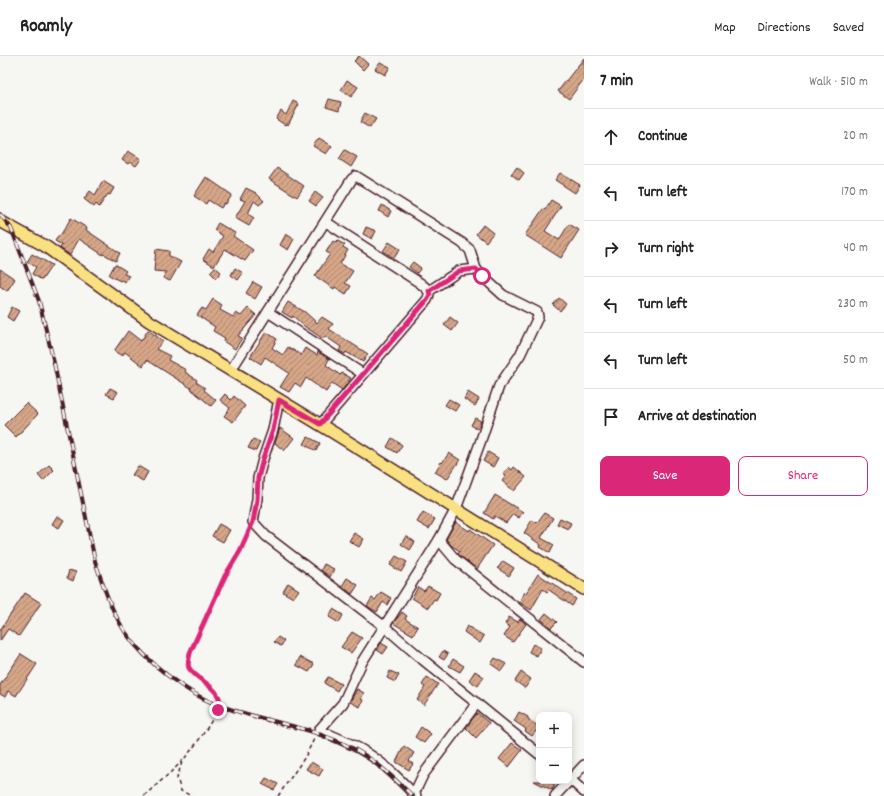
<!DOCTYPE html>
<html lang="en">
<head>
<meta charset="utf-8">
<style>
  body { margin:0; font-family:Dekko,sans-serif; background:#f6f6f6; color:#222 }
  .controls { position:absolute; right:12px; bottom:12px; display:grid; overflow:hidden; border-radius:8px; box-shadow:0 2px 10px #0003 }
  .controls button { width:36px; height:36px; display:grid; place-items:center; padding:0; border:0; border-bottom:1px solid #e0e0e0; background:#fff; color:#222; font:20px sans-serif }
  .stop { position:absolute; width:12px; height:12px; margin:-9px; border:3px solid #db2777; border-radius:50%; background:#fff }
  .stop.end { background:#db2777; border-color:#fff; box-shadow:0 1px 4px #0008 }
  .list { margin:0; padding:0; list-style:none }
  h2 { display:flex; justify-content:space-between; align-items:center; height:52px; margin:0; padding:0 16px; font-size:17px }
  h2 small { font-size:13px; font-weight:400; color:#767676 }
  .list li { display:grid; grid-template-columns:26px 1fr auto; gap:12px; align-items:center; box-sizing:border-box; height:56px; padding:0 16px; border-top:1px solid #e0e0e0 }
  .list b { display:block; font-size:15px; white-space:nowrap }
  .list em { font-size:13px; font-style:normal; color:#767676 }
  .actions { display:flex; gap:8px; padding:12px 16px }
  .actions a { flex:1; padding:9px 0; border:1px solid #db2777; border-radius:8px; text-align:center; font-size:14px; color:#db2777 }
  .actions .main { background:#db2777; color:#fff }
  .icon { flex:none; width:22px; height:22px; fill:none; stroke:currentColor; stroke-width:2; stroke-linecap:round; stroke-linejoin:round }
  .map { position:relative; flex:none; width:584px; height:740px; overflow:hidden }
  header { display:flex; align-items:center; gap:24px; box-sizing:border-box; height:56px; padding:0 20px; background:#fff; border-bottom:1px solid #e0e0e0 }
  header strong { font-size:19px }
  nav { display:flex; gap:22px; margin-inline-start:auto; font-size:14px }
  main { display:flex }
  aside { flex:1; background:#fff }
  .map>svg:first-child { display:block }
</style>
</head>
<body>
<header>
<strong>Roamly</strong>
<nav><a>Map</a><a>Directions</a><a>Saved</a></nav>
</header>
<main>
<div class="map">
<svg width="584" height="740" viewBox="0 0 584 740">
  <defs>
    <pattern id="building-hatch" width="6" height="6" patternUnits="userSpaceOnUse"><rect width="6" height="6" fill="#d5a687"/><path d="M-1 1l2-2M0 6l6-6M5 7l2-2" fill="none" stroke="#af876f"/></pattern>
  </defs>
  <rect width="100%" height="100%" fill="#f6f6f2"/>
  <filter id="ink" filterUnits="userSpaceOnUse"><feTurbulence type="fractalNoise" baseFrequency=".025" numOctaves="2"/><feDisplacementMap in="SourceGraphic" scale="8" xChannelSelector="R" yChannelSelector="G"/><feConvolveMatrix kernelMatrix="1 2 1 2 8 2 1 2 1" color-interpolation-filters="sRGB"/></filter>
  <g filter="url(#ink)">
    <g fill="url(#building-hatch)" stroke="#4a1f2b">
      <path d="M359 0 368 8 363 14 354 5Z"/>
      <path d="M584 2V23L569 43 558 35Z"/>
      <path d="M380 6 390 11 385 19 375 13Z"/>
      <path d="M347 24 358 31 351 41 341 34Z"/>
      <path d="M329 43 341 46 339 55 326 51Z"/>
      <path d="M293 45 299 48 288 69 286 67 285 69 276 63 281 55 286 59Z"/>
      <path d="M365 57 376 63 370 72 360 66Z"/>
      <path d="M319 82 332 90 326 98 313 90Z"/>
      <path d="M345 94 357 101 351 111 339 103Z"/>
      <path d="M128 95 141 103 136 110 130 106 128 108 122 104Z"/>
      <path d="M517 111 524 117 519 124 511 118Z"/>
      <path d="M277 112 304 130 297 141 269 123Z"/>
      <path d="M560 117 580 129 575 137 555 124Z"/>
      <path d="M206 121 232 139 226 148 224 147 221 152 208 144 206 148 194 140Z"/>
      <path d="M103 125 114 132 110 139 108 138 99 151 96 148 94 151 84 143 90 135 95 139Z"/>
      <path d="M246 132 256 137 264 145 259 149 254 145 248 158 254 162 249 170 235 162 245 145 240 143Z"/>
      <path d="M315 136 323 142 316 150 309 145Z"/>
      <path d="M551 144 561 150 545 175 559 184 569 168 579 174 561 202 525 179 543 153 545 154Z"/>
      <path d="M382 149 391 155 388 161 379 155Z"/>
      <path d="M71 162 87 172 86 174 120 197 116 205 104 198 103 199 79 183 70 199 60 192 62 189 55 185 59 179 60 180Z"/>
      <path d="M218 167 235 177 233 180 253 194 245 205 225 193 214 210 203 203 209 193 213 196 223 180 214 174Z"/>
      <path d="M483 169 493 177 486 186 476 178Z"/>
      <path d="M366 171 376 175 372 183 363 178Z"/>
      <path d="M286 178 294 183 288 194 280 189Z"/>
      <path d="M333 185 336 187 338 185 345 189 343 191 348 194 340 208 353 215 345 227 351 230 346 238 335 231 334 233 315 220 330 198 326 196Z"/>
      <path d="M389 186 400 193 394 202 383 195Z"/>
      <path d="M156 193 169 195V200L181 206 170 225 163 222 166 216 154 215Z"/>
      <path d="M32 198 52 209 42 224 32 218 36 211 27 206Z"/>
      <path d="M413 206 421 212 417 217 409 211Z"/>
      <path d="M115 208 126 215 124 218 129 220 125 226 121 224 120 225 109 219Z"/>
      <path d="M215 211 221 216 216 222 210 216Z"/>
      <path d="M235 212 243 217 238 224 231 219Z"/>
      <path d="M0 213 15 223 7 235 0 230Z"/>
      <path d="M253 226 262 231 255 243 246 237Z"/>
      <path d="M559 242 566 248 560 255 553 249Z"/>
      <path d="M213 243 222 249 220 254 233 261 236 257 241 260 248 252 256 259 238 280 242 282 235 293 223 285 225 282 213 275 215 271 197 259 202 252 206 254Z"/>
      <path d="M288 246 305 256 317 267 322 261 333 268 329 273 368 298 363 306 346 296 345 298 339 295 341 291 325 280 323 283 304 270 293 260 292 262 282 256Z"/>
      <path d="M12 251 19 255 13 265 7 261Z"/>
      <path d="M450 261 458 267 452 275 444 269Z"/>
      <path d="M148 274 163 285 156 293 170 300 168 304 186 314 185 316 197 324 196 326 205 332 204 334 216 344 211 350 191 333V332L147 304 143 310 125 296 122 300 114 295 128 275 141 285Z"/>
      <path d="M266 276 277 283 272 292 283 299 288 291 301 299 305 292 317 299 318 296 329 303 326 309 340 319 342 317 351 322 342 334 332 327 326 336 306 322 301 331 295 327 289 336 280 331 289 317 265 301 261 308 250 301Z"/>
      <path d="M110 332 118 336 114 342 106 338Z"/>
      <path d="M468 336 479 343 475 350 464 343Z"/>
      <path d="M225 338 231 344 234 340 245 350 233 366 224 360 230 352 220 344Z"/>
      <path d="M449 343 459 349 455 355 445 349Z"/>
      <path d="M26 347 38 358 16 381 4 369Z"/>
      <path d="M475 362 481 365 477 373 471 369Z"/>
      <path d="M280 372 294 382 284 395 275 387Z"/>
      <path d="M308 381 320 387 316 395 304 388Z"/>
      <path d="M392 382 402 389 397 397 387 391Z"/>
      <path d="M253 383 260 386 256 395 248 392Z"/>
      <path d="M488 396 498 402 493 411 483 405Z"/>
      <path d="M449 397 460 404 447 423 435 416 441 406 442 407Z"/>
      <path d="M49 409 54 414 43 425 38 419Z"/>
      <path d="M138 410 148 416 143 425 132 419Z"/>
      <path d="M509 411 512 414 514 411 526 421 514 435 502 425 506 420 503 418Z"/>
      <path d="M495 439 523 456 519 462 513 458 506 467 495 460 493 463 484 457Z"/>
      <path d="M423 456 435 463 429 473 417 466Z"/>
      <path d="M544 457 553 462 541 482 554 489 550 497 540 491 541 489 524 477 532 464 537 467Z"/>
      <path d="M57 460 64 464 59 472 52 468Z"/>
      <path d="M560 462 571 467 568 473 557 468Z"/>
      <path d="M456 466 469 475 470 473 493 489 477 513 459 499 458 498 460 495 452 490 446 483Z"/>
      <path d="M219 468 230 474 223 486 212 480Z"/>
      <path d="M354 477 364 483 359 491 349 485Z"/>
      <path d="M406 480 415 486 410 494 401 488Z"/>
      <path d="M396 500 407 506 401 516 390 509Z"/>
      <path d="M503 505 514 512 509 520 497 512H498Z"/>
      <path d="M324 508 334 513 330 521 321 514Z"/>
      <path d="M69 514 76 516 73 525 67 522Z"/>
      <path d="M538 518 576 543 572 550 549 534 547 536 543 533 531 554 519 546 525 536 526 537Z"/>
      <path d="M347 522 358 529 352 538 342 530Z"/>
      <path d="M288 527 299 534 293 542 283 536Z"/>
      <path d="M428 530 440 537 436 544 434 543 428 552 412 542 418 531 424 535Z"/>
      <path d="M381 536 391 542 387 549 383 546 377 556 367 550 372 542 375 544Z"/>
      <path d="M25 537 41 547 19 580 8 573 0 585V574Z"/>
      <path d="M333 553 343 559 339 567 329 561Z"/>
      <path d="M402 556 407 560 405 563 418 571 413 579 393 567Z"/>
      <path d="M546 557 557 566 551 572 541 563Z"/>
      <path d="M509 561 518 566 520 563 526 568 513 586 504 580 510 571 505 568Z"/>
      <path d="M467 570 484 580 480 587 464 576Z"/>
      <path d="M352 576 362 582 351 597 341 591Z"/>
      <path d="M278 581 284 585 281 590 274 586Z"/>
      <path d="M381 587 388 591 383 598 377 594Z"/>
      <path d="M533 588 541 592 537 600 529 596Z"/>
      <path d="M443 595 448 598 444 604 439 601Z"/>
      <path d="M21 598 37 608 16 640 8 635 5 641 0 638V629Z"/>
      <path d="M300 601 314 608 309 616 296 609Z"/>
      <path d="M495 602 506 608 501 615 491 608Z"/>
      <path d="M453 603 464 610 460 616 449 610Z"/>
      <path d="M390 615 399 619 395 626 387 622Z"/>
      <path d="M475 615 484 621 478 630 469 624Z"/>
      <path d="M521 616 531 623 525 632 515 625Z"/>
      <path d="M328 621 341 628 337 635 324 627Z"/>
      <path d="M427 621 438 628 424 649 417 644 425 631 422 629Z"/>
      <path d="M357 633 364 637 361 643 363 644 360 651 350 646Z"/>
      <path d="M519 656 528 661V663L539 671 532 680 525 675 526 673 514 665Z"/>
      <path d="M477 657 489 667 476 682 466 672Z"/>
      <path d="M421 671 431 678 424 687 415 681Z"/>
      <path d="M512 687 522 694 509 711 499 703Z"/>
      <path d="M404 690 414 697 409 705 413 708 409 714 396 706Z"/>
      <path d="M311 706 323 713 319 720 306 713Z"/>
      <path d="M266 722 278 728 274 734 262 728Z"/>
      <path d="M534 725H549L555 729 552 734Z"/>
    </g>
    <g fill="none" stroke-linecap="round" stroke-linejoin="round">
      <g stroke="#4a1f2b" stroke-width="12">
        <g id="minor">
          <path d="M429 235 459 215 476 213"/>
          <path d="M268 256 363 318"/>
          <path d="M231 314 352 123 356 120 462 187 470 194 476 213 482 220 503 239 537 256 538 261 520 299 499 330 480 387 456 453 439 484 362 606 343 647 319 674C335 681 352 687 367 697 385 708 401 725 416 740"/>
          <path d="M279 343 273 374 263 403 258 422 257 443 253 466 266 480 385 571 422 603 539 698"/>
          <path d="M320 369 427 244C432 235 427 233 420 227L326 166"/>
          <path d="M439 484 455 503 584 606"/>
          <path d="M569 722 584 736"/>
          <path d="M413 740 423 719 477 647"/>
          <path d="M555 740 584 709"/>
        </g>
      </g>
      <g stroke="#4a1f2b" stroke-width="14">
        <path id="major" d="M0 165 45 190 149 265 334 377 584 533"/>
      </g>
      <g stroke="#4a1f2b" stroke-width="1.5" stroke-dasharray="4 3" stroke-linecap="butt">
        <path d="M218 654H228L297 674 311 672"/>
        <path d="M182 706 177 722 181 735 192 740"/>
        <path d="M144 740C157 728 171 717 182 705 191 696 223 653 220 642 215 629 188 620 188 606 188 603 190 600 190 597L225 520 240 495 249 475"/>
        <path d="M278 740 305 701 315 681"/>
      </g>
      <use href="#minor" stroke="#f6f6f2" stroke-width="9"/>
      <use href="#major" stroke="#f9e181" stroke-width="11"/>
      <g stroke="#4a1f2b" stroke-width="4">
        <path id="rail" d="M0 158 11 172 39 245 54 307 95 505C103 529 111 555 126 577 145 605 188 639 221 650 263 665 308 670 348 690 373 701 393 722 413 740"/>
      </g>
      <use href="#rail" stroke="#f6f6f2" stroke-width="2.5" stroke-dasharray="8" stroke-linecap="butt"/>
    </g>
  </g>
  <g fill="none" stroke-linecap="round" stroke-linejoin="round" filter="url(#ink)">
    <path stroke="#db2777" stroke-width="5" d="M218 654C228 635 197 625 189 612 187 608 189 602 190 597L225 520 240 495 253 466 257 444 258 422 263 403 273 374 279 344 320 368 427 244 430 239 429 235 459 215 476 213 482 220"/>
  </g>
</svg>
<div class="controls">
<button>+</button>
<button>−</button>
</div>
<div class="stop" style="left:482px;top:220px"></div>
<div class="stop end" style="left:218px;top:654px"></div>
</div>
<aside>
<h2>7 min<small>Walk · 510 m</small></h2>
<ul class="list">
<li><svg class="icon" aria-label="ahead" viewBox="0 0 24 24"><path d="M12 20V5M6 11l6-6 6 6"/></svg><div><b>Continue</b></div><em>20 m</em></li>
<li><svg class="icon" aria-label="left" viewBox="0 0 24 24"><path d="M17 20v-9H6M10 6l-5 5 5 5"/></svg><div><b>Turn left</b></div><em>170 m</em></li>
<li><svg class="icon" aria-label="right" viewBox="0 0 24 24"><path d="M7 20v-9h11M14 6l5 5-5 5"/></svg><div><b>Turn right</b></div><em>40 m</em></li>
<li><svg class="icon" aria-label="left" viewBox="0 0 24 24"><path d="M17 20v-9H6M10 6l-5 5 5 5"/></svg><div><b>Turn left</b></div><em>230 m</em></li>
<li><svg class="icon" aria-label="left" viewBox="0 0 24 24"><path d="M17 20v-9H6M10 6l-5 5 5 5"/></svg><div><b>Turn left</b></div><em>50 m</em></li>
<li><svg class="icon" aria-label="arrive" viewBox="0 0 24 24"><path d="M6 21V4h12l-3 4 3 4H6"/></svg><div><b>Arrive at destination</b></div></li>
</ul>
<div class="actions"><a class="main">Save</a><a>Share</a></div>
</aside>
</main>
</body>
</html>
